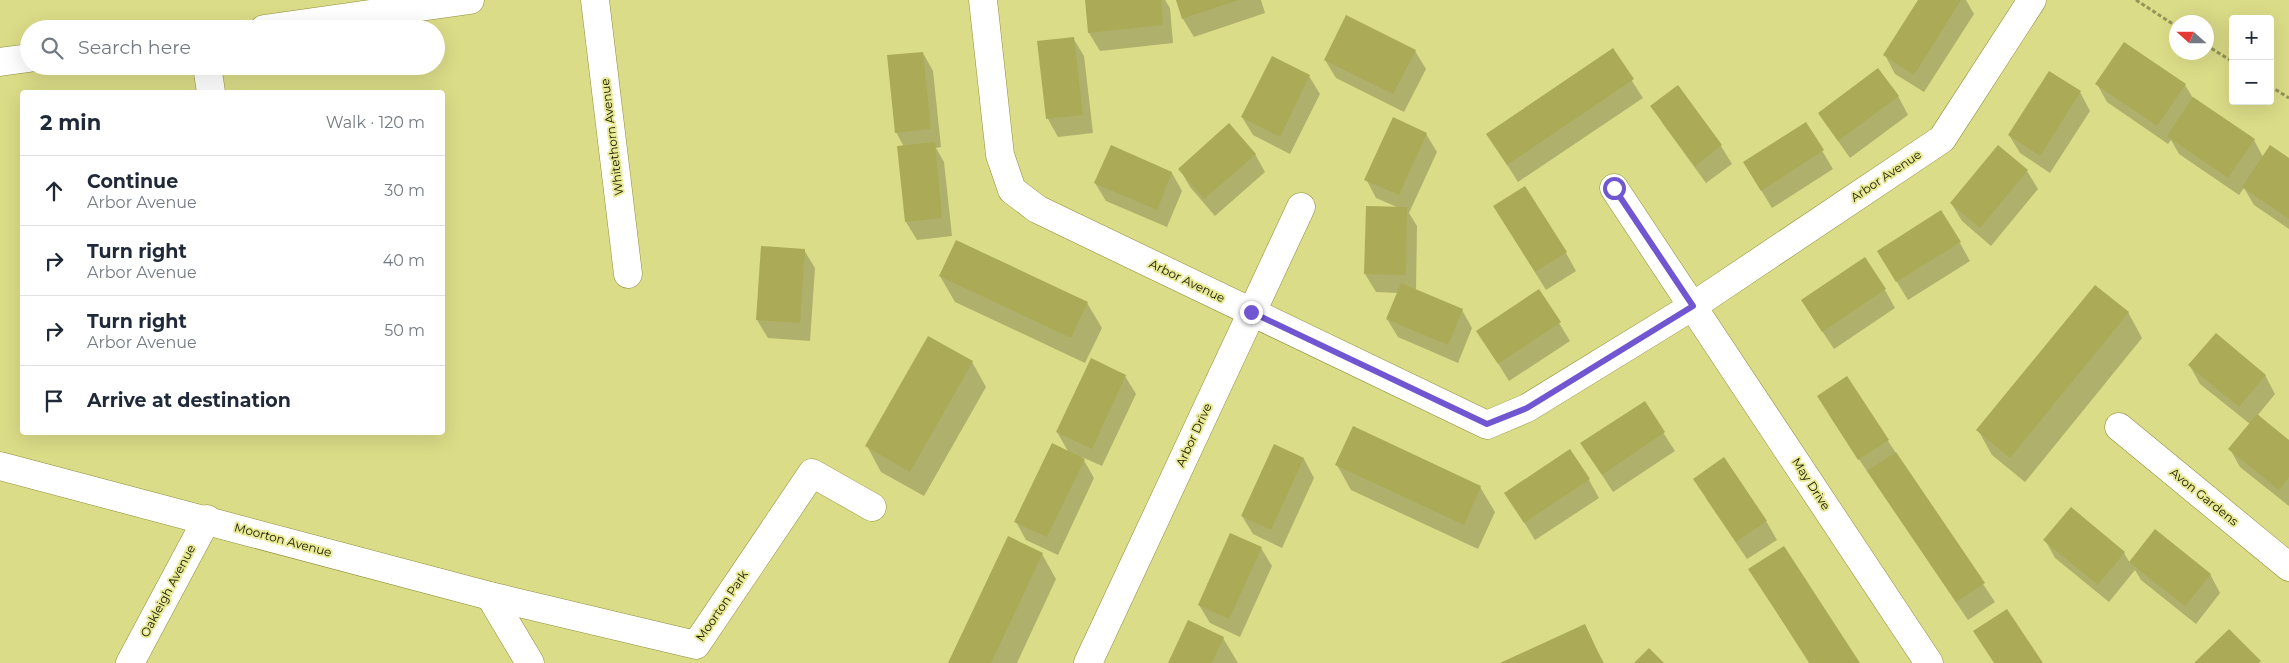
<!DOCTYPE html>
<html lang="en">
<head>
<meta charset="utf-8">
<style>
  body { margin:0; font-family:Montserrat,sans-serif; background:#f2f2f3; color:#1f2937 }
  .controls { position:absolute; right:15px; top:15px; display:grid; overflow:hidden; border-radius:5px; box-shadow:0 5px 20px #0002 }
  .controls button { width:45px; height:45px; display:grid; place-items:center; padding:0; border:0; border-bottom:1px solid #e0e1e3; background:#fff; color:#1f2937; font:25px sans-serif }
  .compass { position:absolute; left:2169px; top:15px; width:45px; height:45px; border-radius:50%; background:#fff; box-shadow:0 5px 20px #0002; rotate:291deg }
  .stop { position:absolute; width:15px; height:15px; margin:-11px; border:4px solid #7056d0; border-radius:50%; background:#fff }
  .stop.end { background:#7056d0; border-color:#fff; box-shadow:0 1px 5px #0008 }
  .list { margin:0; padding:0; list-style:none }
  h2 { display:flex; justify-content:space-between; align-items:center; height:65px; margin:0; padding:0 20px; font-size:21px }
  h2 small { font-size:16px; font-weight:400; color:#747a83 }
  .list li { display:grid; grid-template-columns:32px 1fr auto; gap:15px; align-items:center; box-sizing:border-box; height:70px; padding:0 20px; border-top:1px solid #e0e1e3 }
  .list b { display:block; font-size:19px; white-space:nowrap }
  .list p { margin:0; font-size:16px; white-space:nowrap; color:#747a83 }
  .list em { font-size:16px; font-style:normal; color:#747a83 }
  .icon { flex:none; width:28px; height:28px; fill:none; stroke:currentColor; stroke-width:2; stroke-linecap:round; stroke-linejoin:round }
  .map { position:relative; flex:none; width:2289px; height:663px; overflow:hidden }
  .search { position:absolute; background:#fff; box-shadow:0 5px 20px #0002; left:20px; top:20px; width:425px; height:55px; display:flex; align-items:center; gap:12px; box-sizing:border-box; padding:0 18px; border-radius:28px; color:#747a83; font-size:19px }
  .panel { position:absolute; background:#fff; box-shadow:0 5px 20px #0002; left:20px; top:90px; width:425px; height:345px; border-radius:5px }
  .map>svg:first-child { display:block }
</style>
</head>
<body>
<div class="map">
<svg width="2289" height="663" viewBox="0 0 2289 663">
  <rect width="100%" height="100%" fill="#dbdc87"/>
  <g fill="#0003">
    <path d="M1086 0H1165L1170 8 1173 43 1100 51 1089 33Z"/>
    <path d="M1177 0H1261L1265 13 1194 37 1183 19Z"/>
    <path d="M1919 0H1966L1974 14 1924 92 1895 74 1885 55Z"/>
    <path d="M1073 38 1084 56 1093 133 1058 137 1048 119Z"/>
    <path d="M1612 50 1643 98 1518 182 1499 152Z"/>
    <path d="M1415 51 1426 69 1404 112 1336 78 1325 60Z"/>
    <path d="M923 53 933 71 941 147 936 148 944 162 952 236 917 240 906 222 899 147H904L896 132Z"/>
    <path d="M1272 58 1309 76 1320 94 1290 154 1253 135 1242 117Z"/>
    <path d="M2097 84 2185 85 2193 98 2254 140 2263 157 2289 159V229L2254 205 2244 188 2239 195 2179 154 2171 140 2168 144 2107 102Z"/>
    <path d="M1677 87 1721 146 1732 164 1706 183 1663 124 1652 106Z"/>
    <path d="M2080 92 2090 111 2050 173 2020 153 2009 135Z"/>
    <path d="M1898 96 1908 115 1850 158 1819 114Z"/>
    <path d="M1806 124 1833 169 1772 208 1755 180Z"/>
    <path d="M1426 134 1437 152 1409 213 1417 226 1416 291 1462 310 1472 328 1458 363 1398 337 1387 319 1398 293 1376 292 1365 274 1367 207 1399 208 1376 198 1366 179Z"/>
    <path d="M1998 147 2027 171 2038 189 1991 246 1962 221 1951 203Z"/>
    <path d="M1255 154 1265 172 1215 216 1190 187 1180 169Z"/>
    <path d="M1172 173 1182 191 1167 227 1106 201 1095 183Z"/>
    <path d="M1505 224 1566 253 1576 271 1546 290Z"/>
    <path d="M1960 243 1970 261 1908 300 1889 269Z"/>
    <path d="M804 250 815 268 810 341 768 338 757 320Z"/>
    <path d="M940 276 1087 303 1102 328 1085 363 955 302Z"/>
    <path d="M1885 290 1895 308 1834 349 1814 319Z"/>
    <path d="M2128 312 2142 338 2025 482 1992 455 1978 430Z"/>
    <path d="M1559 323 1570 341 1509 381 1478 331Z"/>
    <path d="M972 362 986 387 924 496 881 472 867 446Z"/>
    <path d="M2190 366 2265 375 2275 394 2257 416 2289 442V506L2240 467 2230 449 2250 424 2200 384Z"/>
    <path d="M1125 376 1136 394 1102 466 1082 457 1094 478 1058 555 1026 540 1016 522 1069 453 1057 432Z"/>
    <path d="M1644 403 1675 451 1613 492 1582 444Z"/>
    <path d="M1829 415 1888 441 1995 602 1968 620Z"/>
    <path d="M1275 446 1304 459 1314 478 1282 548 1253 534 1242 516Z"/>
    <path d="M1337 465 1480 487 1495 512 1478 549 1351 490Z"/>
    <path d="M1589 480 1599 498 1535 540 1506 493Z"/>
    <path d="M1705 497 1766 521 1777 540 1747 559Z"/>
    <path d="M2156 531 2210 574 2220 593 2196 624 2141 580 2135 570 2109 602 2055 558 2045 540 2124 553 2130 563Z"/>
    <path d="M1261 548 1272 566 1240 637 1210 623 1199 605Z"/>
    <path d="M1042 554 1056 579 1017 663H949Z"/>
    <path d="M1750 570 1859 663H1809Z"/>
    <path d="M1584 626 1604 663H1503Z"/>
    <path d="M1223 638 1238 663H1169Z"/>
  </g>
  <g fill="#abab57">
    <path d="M1085 0H1161L1163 25 1088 33Z"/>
    <path d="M1176 0H1238L1182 19Z"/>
    <path d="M1918 0H1961L1914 75 1883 55Z"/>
    <path d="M1346 15 1416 50 1393 94 1324 60Z"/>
    <path d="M1074 37 1083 115 1046 119 1037 41Z"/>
    <path d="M2124 42 2186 84 2157 126 2095 84Z"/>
    <path d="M1613 48 1634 79 1507 165 1486 134Z"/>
    <path d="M923 52 931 129 895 133 887 55Z"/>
    <path d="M1272 56 1310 75 1280 137 1241 117Z"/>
    <path d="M1878 68 1899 96 1838 141 1818 113Z"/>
    <path d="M2049 71 2081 91 2040 156 2008 135Z"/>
    <path d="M1678 85 1722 145 1695 166 1650 106Z"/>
    <path d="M2193 97 2255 139 2228 178 2167 136Z"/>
    <path d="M1393 117 1427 133 1399 195 1364 180Z"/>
    <path d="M1806 122 1824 150 1761 191 1743 162Z"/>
    <path d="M1229 123 1256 154 1204 199 1178 169Z"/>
    <path d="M935 142 942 218 905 222 897 146Z"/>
    <path d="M1111 145 1172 172 1157 210 1094 183Z"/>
    <path d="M1998 145 2028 170 1980 228 1950 203Z"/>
    <path d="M2270 145 2289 158V219L2242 187Z"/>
    <path d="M1525 186 1567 252 1535 272 1493 206Z"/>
    <path d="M1366 206 1407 207 1406 275 1364 274Z"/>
    <path d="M1941 210 1961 242 1896 282 1877 251Z"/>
    <path d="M956 240 1088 302 1071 338 939 276Z"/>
    <path d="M761 246 805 249 800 323 756 320Z"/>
    <path d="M1865 257 1886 289 1822 332 1801 300Z"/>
    <path d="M1401 283 1463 309 1448 345 1386 319Z"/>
    <path d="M2095 285 2129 312 2010 458 1976 430Z"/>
    <path d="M1539 289 1561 322 1498 364 1476 331Z"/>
    <path d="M2216 333 2266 375 2239 407 2188 365Z"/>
    <path d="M928 336 973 361 910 472 865 446Z"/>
    <path d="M1091 358 1126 375 1092 449 1056 432Z"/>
    <path d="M1847 376 1889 440 1858 460 1817 396Z"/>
    <path d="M1645 401 1665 432 1602 475 1580 443Z"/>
    <path d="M2257 414 2289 440V477L2279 490 2228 449Z"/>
    <path d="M1353 426 1481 486 1464 525 1335 465Z"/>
    <path d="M1052 443 1085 459 1047 537 1014 522Z"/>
    <path d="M1274 444 1304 458 1271 530 1241 516Z"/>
    <path d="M1570 449 1590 479 1524 523 1504 493Z"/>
    <path d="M1896 452 1985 583 1956 602 1867 471Z"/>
    <path d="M1724 457 1767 521 1736 542 1693 479Z"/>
    <path d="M2071 507 2125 552 2098 585 2043 540Z"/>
    <path d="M2155 529 2211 574 2185 606 2129 562Z"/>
    <path d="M1230 533 1262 547 1229 619 1198 605Z"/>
    <path d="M1008 536 1043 553 991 663H948Z"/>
    <path d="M1784 546 1860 663H1810L1748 569Z"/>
    <path d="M2007 609 2043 663H1994L1973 631Z"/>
    <path d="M1188 620 1224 637 1212 663H1168Z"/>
    <path d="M1585 624 1603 663H1500Z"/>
    <path d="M2229 629 2261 661 2259 663H2194Z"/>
    <path d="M1649 648 1664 663H1634Z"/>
  </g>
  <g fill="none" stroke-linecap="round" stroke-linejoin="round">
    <g stroke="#8e8d39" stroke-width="29">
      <g id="minor">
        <path d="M595 0 628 274"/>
        <path d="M983 0 1000 155 1012 190 1037 209 1487 425 1527 408 1693 306 1942 139 2032 0"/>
        <path d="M264 29 470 0"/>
        <path d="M0 62 29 58"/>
        <path d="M207 66 211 92"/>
        <path d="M1614 188 1929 663"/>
        <path d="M2119 427 2289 567"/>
        <path d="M0 466 490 596 530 663"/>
        <path d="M490 596 696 645 812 473 872 507"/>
        <path d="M130 663 207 519"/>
        <path d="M1088 663 1301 207"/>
      </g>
    </g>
    <g stroke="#949456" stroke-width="3" stroke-dasharray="4 2.5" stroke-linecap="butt">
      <path d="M2136 0 2176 26"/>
      <path d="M2206 45 2233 62"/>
      <path d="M2270 86 2289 98"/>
    </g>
    <use href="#minor" stroke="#fff" stroke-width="28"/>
  </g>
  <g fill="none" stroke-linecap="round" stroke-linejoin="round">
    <path stroke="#7056d0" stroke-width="6" d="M1251 312 1487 424 1527 408 1693 306 1614 188"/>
  </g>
  <g text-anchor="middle" stroke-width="4" stroke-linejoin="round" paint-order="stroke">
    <g font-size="12" fill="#161600" stroke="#e8e994">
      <text transform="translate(612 137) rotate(-97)" y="4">Whitethorn Avenue</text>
      <text transform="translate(1886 176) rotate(-34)" y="4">Arbor Avenue</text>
      <text transform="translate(1187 281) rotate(26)" y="4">Arbor Avenue</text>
      <text transform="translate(1194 435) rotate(-65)" y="4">Arbor Drive</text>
      <text transform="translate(1811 484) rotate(57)" y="4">May Drive</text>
      <text transform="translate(2204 497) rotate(39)" y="4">Avon Gardens</text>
      <text transform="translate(283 540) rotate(15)" y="4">Moorton Avenue</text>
      <text transform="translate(168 591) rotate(-62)" y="4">Oakleigh Avenue</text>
      <text transform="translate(722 606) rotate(-56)" y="4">Moorton Park</text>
    </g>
  </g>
</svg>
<div class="controls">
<button>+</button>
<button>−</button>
</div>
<svg class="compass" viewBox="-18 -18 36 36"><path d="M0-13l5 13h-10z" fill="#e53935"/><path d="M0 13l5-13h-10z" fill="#747a83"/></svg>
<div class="stop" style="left:1614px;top:188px"></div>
<div class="stop end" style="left:1251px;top:312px"></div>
<div class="search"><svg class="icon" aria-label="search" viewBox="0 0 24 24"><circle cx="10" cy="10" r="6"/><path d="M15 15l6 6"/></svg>Search here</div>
<section class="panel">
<h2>2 min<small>Walk · 120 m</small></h2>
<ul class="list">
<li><svg class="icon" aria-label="ahead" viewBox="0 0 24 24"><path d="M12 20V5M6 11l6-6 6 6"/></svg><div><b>Continue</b><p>Arbor Avenue</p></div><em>30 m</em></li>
<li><svg class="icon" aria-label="right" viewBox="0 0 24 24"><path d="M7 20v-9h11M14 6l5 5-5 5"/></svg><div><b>Turn right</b><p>Arbor Avenue</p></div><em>40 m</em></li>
<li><svg class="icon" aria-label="right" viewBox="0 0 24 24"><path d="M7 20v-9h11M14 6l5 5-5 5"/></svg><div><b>Turn right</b><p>Arbor Avenue</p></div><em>50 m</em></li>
<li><svg class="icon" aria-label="arrive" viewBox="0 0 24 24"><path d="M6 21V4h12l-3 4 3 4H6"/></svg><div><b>Arrive at destination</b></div></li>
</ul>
</section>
</div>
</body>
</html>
